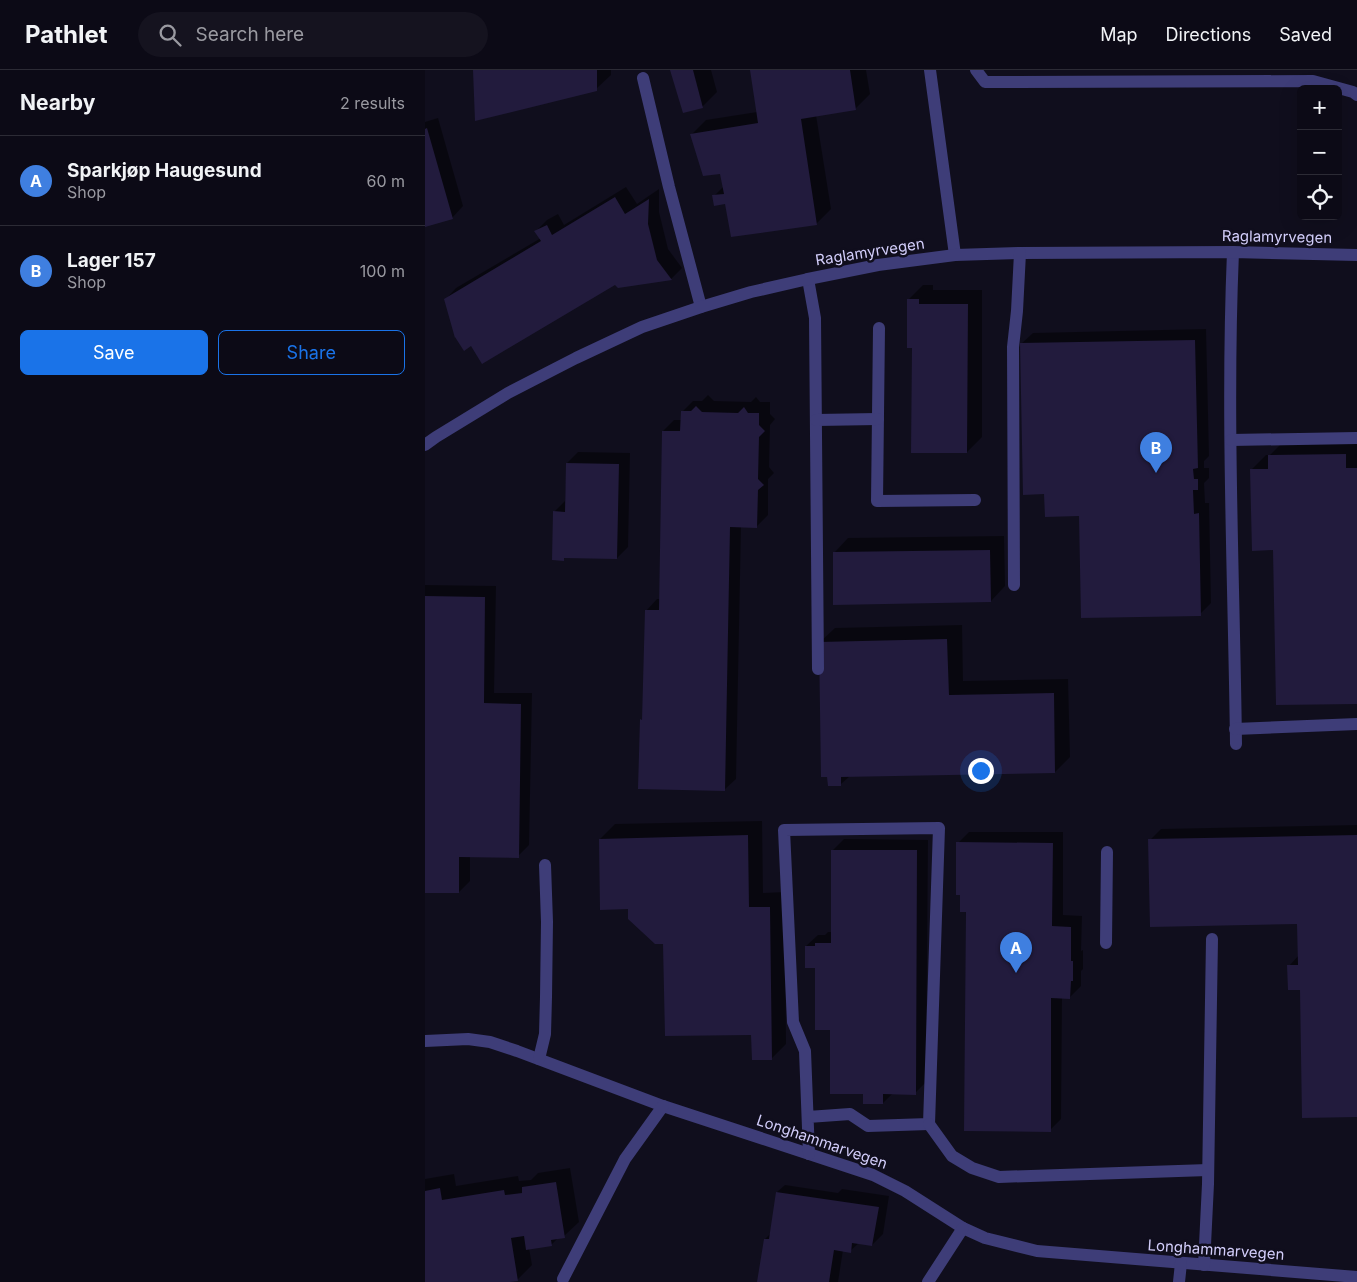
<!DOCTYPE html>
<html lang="en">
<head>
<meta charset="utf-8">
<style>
  body { margin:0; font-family:Inter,sans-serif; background:#15131f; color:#f1f3f6 }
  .controls { position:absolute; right:15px; top:15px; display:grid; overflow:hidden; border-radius:8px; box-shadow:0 5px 20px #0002 }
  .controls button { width:45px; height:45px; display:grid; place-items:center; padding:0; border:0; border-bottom:1px solid #2c2b35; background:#0c0a16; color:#f1f3f6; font:25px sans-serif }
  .you { position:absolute; left:555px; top:700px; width:18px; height:18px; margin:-12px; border:4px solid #fff; border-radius:50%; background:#1a73e8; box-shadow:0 0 0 8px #1a73e833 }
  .badge { display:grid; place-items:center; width:32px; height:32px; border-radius:50%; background:#1a73e8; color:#fff; font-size:16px; font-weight:700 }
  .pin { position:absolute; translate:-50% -41px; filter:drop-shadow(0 1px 2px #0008) }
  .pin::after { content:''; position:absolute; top:26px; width:18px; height:15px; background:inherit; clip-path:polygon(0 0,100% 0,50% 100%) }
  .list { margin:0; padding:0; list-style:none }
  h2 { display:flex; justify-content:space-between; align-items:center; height:65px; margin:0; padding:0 20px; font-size:21px }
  h2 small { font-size:16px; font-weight:400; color:#9a9aa1 }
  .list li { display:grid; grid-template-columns:32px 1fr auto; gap:15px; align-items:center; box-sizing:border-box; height:90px; padding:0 20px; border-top:1px solid #2c2b35 }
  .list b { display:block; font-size:19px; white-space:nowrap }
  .list p { margin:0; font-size:16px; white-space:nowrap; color:#9a9aa1 }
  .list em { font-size:16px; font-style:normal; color:#9a9aa1 }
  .actions { display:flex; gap:10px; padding:15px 20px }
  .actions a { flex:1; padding:11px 0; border:1px solid #1a73e8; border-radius:8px; text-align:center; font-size:18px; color:#1a73e8 }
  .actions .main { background:#1a73e8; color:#fff }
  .icon { flex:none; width:28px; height:28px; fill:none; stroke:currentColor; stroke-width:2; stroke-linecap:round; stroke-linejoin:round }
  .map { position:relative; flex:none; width:932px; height:1212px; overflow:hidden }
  header { display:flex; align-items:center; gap:30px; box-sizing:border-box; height:70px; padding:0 25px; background:#0c0a16; border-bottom:1px solid #2c2b35 }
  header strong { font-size:24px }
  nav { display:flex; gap:28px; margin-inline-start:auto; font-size:18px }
  .search { width:350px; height:45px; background:#15131f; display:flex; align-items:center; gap:12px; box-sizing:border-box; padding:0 18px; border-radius:28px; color:#9a9aa1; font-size:19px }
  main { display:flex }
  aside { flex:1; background:#0c0a16 }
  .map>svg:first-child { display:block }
</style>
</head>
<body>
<header>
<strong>Pathlet</strong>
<div class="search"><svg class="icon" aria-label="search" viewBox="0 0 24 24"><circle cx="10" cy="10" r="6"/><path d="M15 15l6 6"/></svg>Search here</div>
<nav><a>Map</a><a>Directions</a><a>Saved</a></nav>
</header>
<main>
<aside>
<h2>Nearby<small>2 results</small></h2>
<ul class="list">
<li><span class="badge" style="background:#3f7fe0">A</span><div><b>Sparkjøp Haugesund</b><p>Shop</p></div><em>60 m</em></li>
<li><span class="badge" style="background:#3f7fe0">B</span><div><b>Lager 157</b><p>Shop</p></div><em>100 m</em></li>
</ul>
<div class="actions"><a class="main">Save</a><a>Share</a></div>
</aside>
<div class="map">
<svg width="932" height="1212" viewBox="0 0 932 1212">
  <rect width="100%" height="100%" fill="#100e1d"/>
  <g fill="#0007">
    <path d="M49 0H186V5L171 19Z"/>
    <path d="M247 0H286L292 22 278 36 259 42Z"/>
    <path d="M326 0H441L445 24 430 39 391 45 406 139 391 154 301 132 289 126 299 116 296 102 266 65 281 50 332 42Z"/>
    <path d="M13 48 38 136 27 148 0 155V52Z"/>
    <path d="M201 117 212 134 234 119V142L243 179 257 198 246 209 20 230 31 218 116 168 111 161 122 150 133 144 139 155Z"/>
    <path d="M498 215H508V220H557V367L542 382 488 276 483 230Z"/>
    <path d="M781 259 784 386 779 391V398H784V408L779 413 780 433H784L786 533 775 544 655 445 620 423 596 274 608 263Z"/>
    <path d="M283 325 289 331 326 332 331 327 335 332H345V344L350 349 345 355 344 397 349 403 343 409V445L332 456H316L311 709 299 720 217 650 219 648 221 541 232 529H235L238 361 249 350H257V342L268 331H277Z"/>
    <path d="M932 370V632L849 479 826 400 841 385H845L859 371Z"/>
    <path d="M153 382 205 383 203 477 192 488 141 487 138 489 129 442 140 431 142 393Z"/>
    <path d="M579 466 580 516 566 531 409 483 423 468Z"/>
    <path d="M0 515 71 516 69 623H107L104 775 93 786H45V811L34 822H0Z"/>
    <path d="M537 555 538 611 643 609 645 687 630 702 425 706 416 714 395 572 410 558Z"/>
    <path d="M337 751 338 823 360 822 361 974 346 989 328 963 204 838 175 769 190 754Z"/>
    <path d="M932 755V1046L876 919 864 896 874 885V853L725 770 736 759Z"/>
    <path d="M544 762H638V845L657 846 656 881 658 880V899L656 901V916L645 927H637L636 1049 625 1060 542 841 533 773Z"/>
    <path d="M419 769 503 770 501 1012 490 1023H468L458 1033 439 1023 407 959 392 897 381 876 393 865H400L403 862H407L408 780Z"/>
    <path d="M145 1098 154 1152 139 1166 134 1167 127 1174 104 1178 107 1195 92 1210 0 1212V1109L29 1104 31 1116 93 1106 94 1111 106 1110 113 1103Z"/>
    <path d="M360 1115 413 1123 417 1119 464 1126 458 1164 447 1175 434 1173 425 1181 418 1180 413 1212H333L340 1169 346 1163 352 1122Z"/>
  </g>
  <g fill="#221b3d">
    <path d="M48 0H172V21L50 51Z"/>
    <path d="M245 0H268L278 38 258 43Z"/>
    <path d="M325 0H425L431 40 376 49 392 155 306 167 300 134 289 136 287 125 299 124 295 104 278 106 265 64 333 53Z"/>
    <path d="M2 58 28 149 0 157V59Z"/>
    <path d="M190 127 200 144 224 129 223 154 232 190 247 210 193 218 190 215 57 294 46 276 39 281 30 267V268L19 229 116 171 109 161 122 155 127 165Z"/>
    <path d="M482 229H494V234H543L542 383H486L487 278H482Z"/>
    <path d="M770 270 773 398 768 399 769 409H773V420H768L769 444 774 443 776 546 656 548 654 446 620 447 619 424 598 425 595 273Z"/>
    <path d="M271 336 277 342 313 343 319 337 323 343H334V355L340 361 334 367 333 409 339 415 333 420 332 458 305 457 300 721 213 719 215 649 217 650 220 540H234L237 361H255L256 341H266Z"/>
    <path d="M921 384V398H932V634L851 635 848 480 827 481 825 399H843V385Z"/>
    <path d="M141 393 194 394 192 489 139 488V491L127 490 128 441 140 442Z"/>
    <path d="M565 480 566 532 408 535V482Z"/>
    <path d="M0 526 60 527 59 633 96 634 94 788 34 787V823H0Z"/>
    <path d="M522 569 524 625 629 623 630 703 416 707V716H403L402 707H396L394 572Z"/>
    <path d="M323 765 324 837H345L347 990H327L326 965 240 966 238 874H230L203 849V839L175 840 174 769Z"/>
    <path d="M932 765V1047L877 1048 875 920H863L862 895H873L872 854 725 857 723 769Z"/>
    <path d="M531 772 628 773 627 856 646 857V891H648V911H646L645 929 626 928V1062L539 1061 541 842H535V825H531Z"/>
    <path d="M406 780H492L491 1025 458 1024V1034H438V1024H405V960H390V898H380V876H390V873H406Z"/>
    <path d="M131 1112 140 1168 126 1170 127 1176 101 1180 99 1166 86 1168 93 1211 85 1212H0V1121L15 1118 17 1130 79 1120 80 1125 97 1123V1117Z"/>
    <path d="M351 1122 454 1137 447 1176 427 1173 426 1183 409 1180 404 1212H332L339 1169H344Z"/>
  </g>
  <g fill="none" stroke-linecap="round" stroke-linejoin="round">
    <g stroke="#3e3d78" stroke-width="12">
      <path d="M505 0 530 185"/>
      <path d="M551 0 560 12 888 11 928 22 932 25"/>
      <path d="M218 8 244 117 276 237"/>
      <path d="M808 182C801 346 809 510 811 674"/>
      <path d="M383 209 390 248 393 599"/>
      <path d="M454 258 452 431 550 430"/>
      <path d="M391 350 453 349"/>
      <path d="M806 370 932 368"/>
      <path d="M0 375 11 367 83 323 151 288 217 257 276 237 326 222 383 209 453 195 530 185 595 183 808 182 932 185"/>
      <path d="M589 515 588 277 592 241 595 183"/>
      <path d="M810 659 932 654"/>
      <path d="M681 873 682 782"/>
      <path d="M0 971 43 969 65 972 92 981 238 1036 448 1105 480 1121 538 1158 560 1168 612 1181 932 1207"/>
      <path d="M114 989 120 964 121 927 122 852 120 795"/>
      <path d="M383 1047 425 1044 443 1056 504 1054 514 758 359 760 368 952 380 981 384 1084"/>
      <path d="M504 1054 527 1086 547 1098 574 1107 783 1100"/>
      <path d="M779 1195 783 1114 787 869"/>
      <path d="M138 1209 200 1089 238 1036"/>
      <path d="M503 1212 538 1158"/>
      <path d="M754 1212 756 1193"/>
    </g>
  </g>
  <g text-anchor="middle" stroke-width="5" stroke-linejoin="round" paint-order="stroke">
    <g font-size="15" fill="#d3cefb" stroke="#100e1d">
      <text transform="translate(852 167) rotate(1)" y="5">Raglamyrvegen</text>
      <text transform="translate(445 182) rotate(-9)" y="5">Raglamyrvegen</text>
      <text transform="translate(397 1072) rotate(19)" y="5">Longhammarvegen</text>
      <text transform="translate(791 1180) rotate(4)" y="5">Longhammarvegen</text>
    </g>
  </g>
</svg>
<div class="controls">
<button>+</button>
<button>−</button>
<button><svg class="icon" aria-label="locate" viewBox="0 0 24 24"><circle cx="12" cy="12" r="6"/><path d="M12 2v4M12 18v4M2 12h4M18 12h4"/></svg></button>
</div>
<div class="you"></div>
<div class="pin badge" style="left:591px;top:903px;background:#3f7fe0">A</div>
<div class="pin badge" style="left:731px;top:403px;background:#3f7fe0">B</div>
</div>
</main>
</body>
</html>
